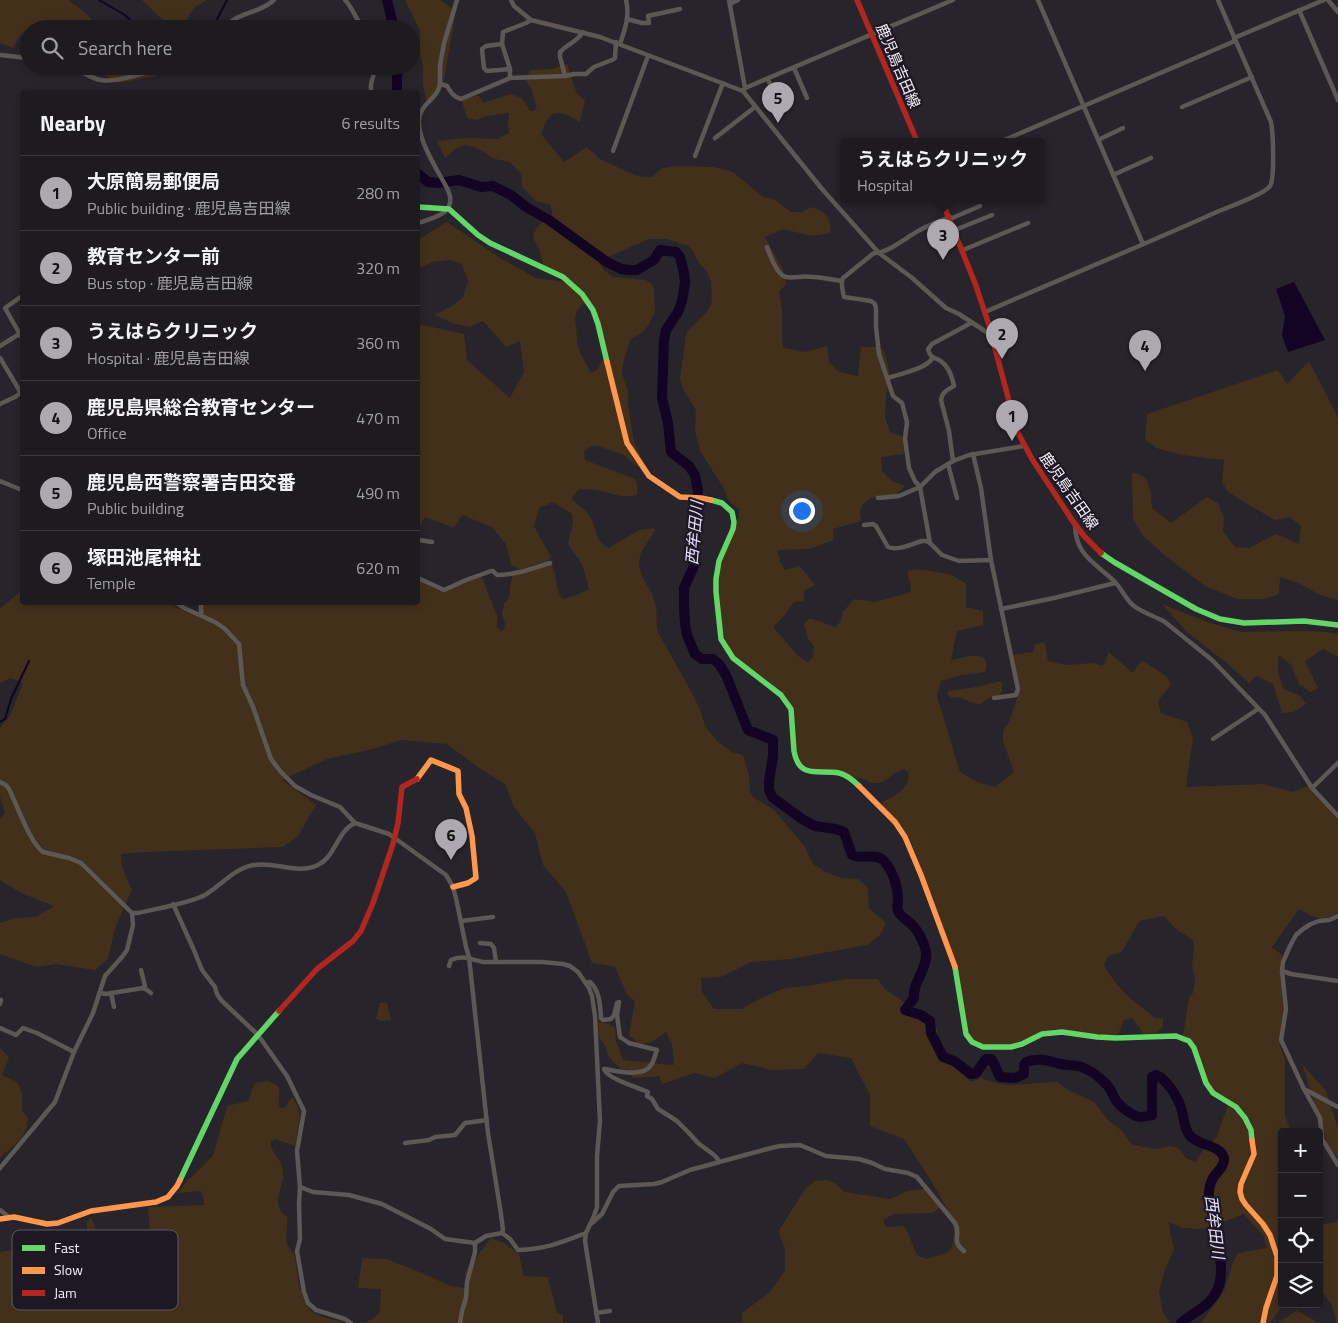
<!DOCTYPE html>
<html lang="en">
<head>
<meta charset="utf-8">
<style>
  body { margin:0; font-family:"Titillium Web","Noto Sans JP",sans-serif; background:#2a282d; color:#f1f3f6 }
  .controls { position:absolute; right:15px; bottom:15px; display:grid; overflow:hidden; border-radius:5px; box-shadow:0 2px 8px #0003 }
  .controls button { width:45px; height:45px; display:grid; place-items:center; padding:0; border:0; border-bottom:1px solid #3b393e; background:#1d1b20; color:#f1f3f6; font:25px sans-serif }
  .you { position:absolute; left:801px; top:510px; width:18px; height:18px; margin:-12px; border:4px solid #fff; border-radius:50%; background:#1a73e8; box-shadow:0 0 0 8px #1a73e833 }
  .badge { display:grid; place-items:center; width:32px; height:32px; border-radius:50%; background:#aca9b1; color:#111; font-size:16px; font-weight:700 }
  .pin { position:absolute; translate:-50% -41px; filter:drop-shadow(0 1px 2px #0008) }
  .pin::after { content:''; position:absolute; top:26px; width:18px; height:15px; background:inherit; clip-path:polygon(0 0,100% 0,50% 100%) }
  .popup { position:absolute; left:840px; top:138px; width:205px; height:65px; box-sizing:border-box; display:grid; place-content:center; border-radius:5px; background:#1d1b20; filter:drop-shadow(0 1px 4px #0005); font-size:16px; white-space:nowrap; color:#a0a1a5 }
  .popup b { font-size:19px; color:#f1f3f6 }
  .popup::after { content:''; position:absolute; left:50%; top:100%; margin-left:-10px; border:10px solid transparent; border-top-color:#1d1b20 }
  .list { margin:0; padding:0; list-style:none }
  h2 { display:flex; justify-content:space-between; align-items:center; height:65px; margin:0; padding:0 20px; font-size:21px }
  h2 small { font-size:16px; font-weight:400; color:#a0a1a5 }
  .list li { display:grid; grid-template-columns:32px 1fr auto; gap:15px; align-items:center; box-sizing:border-box; height:75px; padding:0 20px; border-top:1px solid #3b393e }
  .list b { display:block; font-size:19px; white-space:nowrap }
  .list p { margin:0; font-size:16px; white-space:nowrap; color:#a0a1a5 }
  .list em { font-size:16px; font-style:normal; color:#a0a1a5 }
  .icon { flex:none; width:28px; height:28px; fill:none; stroke:currentColor; stroke-width:2; stroke-linecap:round; stroke-linejoin:round }
  .map { position:relative; flex:none; width:1338px; height:1323px; overflow:hidden }
  .search { position:absolute; background:#1d1b20; box-shadow:0 2px 8px #0003; left:20px; top:20px; width:400px; height:55px; display:flex; align-items:center; gap:12px; box-sizing:border-box; padding:0 18px; border-radius:28px; color:#a0a1a5; font-size:19px }
  .panel { position:absolute; background:#1d1b20; box-shadow:0 2px 8px #0003; left:20px; top:90px; width:400px; height:515px; border-radius:5px }
  .map>svg:first-child { display:block }
</style>
</head>
<body>
<div class="map">
<svg width="1338" height="1323" viewBox="0 0 1338 1323">
  <rect width="100%" height="100%" fill="#27242b"/>
  <g fill="#43301b">
    <path d="M0 0H68L82 10 102 29H42L30 26 20 36 13 48 0 43Z"/>
    <path d="M142 0H207L195 7 184 23 170 29 165 22Z"/>
    <path d="M405 0H440L456 11 443 84 427 103 423 84V67L420 52V30Z"/>
    <path d="M567 64 577 94 585 100 580 122C571 117 555 106 548 119 545 123 543 129 541 134L564 162 587 147 600 159 637 176 652 177 662 168 678 166 714 167 733 172 763 197 774 199 791 212H801L813 207C827 213 830 218 831 233L812 236 783 229 765 237 783 270 786 284 779 292 782 310V332L783 348 806 352 827 346 829 362 839 372 858 376 861 347H879L884 351 890 374 886 397 885 417 890 432 904 437 903 445 904 454 881 457 882 471 892 481 905 486 895 495 871 498 862 505 860 513 861 521 833 529 834 540 809 549 777 550 780 561 785 570 800 566 815 585 804 591V601L794 602 785 615 773 627 798 656 808 662 813 657 814 646 808 639 804 623 810 618 835 627 841 621 842 613 854 599 875 602 911 592 910 582 907 571C916 567 938 572 948 574 954 576 961 580 966 584V607L983 611V625L957 631 951 660C964 658 993 647 985 672L962 675 941 681 937 696 960 772 977 782 995 787 1014 772 1003 741V731L1009 722 1020 690 1012 655 1034 652V645L1045 642 1048 661 1066 665 1093 663 1102 666 1104 664 1109 652 1133 673 1140 662 1143 661 1166 676 1171 684 1158 701 1161 713 1187 722 1193 738 1186 787 1263 784 1293 792 1308 786 1338 820V913C1321 922 1315 918 1299 909L1272 947 1282 955 1280 973 1284 1012 1279 1038 1280 1047 1285 1059V1116L1292 1132H1282V1304H1284L1270 1323H1201L1224 1291 1233 1262 1238 1253 1267 1248 1263 1235 1244 1214 1206 1229 1183 1228 1168 1222 1174 1249 1165 1270 1159 1291 1163 1312 1170 1323H742V1313L770 1292 785 1270V1248L778 1232 805 1189 815 1181 828 1180 836 1184 844 1192 890 1199 907 1191 924 1189 940 1208 932 1213 894 1214 883 1220 886 1227 904 1226 908 1233 917 1255 926 1259 946 1253 952 1248 954 1233 951 1216 932 1182 904 1139 870 1126V1095L851 1058 818 1053 804 1069 772 1070 742 1063 715 1078 694 1073 662 1084 659 1076 633 1078 628 1069H621L610 1059 604 1044 599 1037 598 1022 609 1024 615 1028 616 1040 623 1060 674 1065 672 1044 666 1032C652 1042 644 1051 629 1035L635 1001 627 995 615 967 592 963 566 892 543 865 535 833 514 807 505 784 479 768 447 744 401 740 373 749 327 759 282 780 316 805 298 836 283 847 145 852 121 854 122 867 132 890 115 928 108 959 95 970 56 964 36 967 0 954V923L15 918 36 917 54 906C35 899 17 892 0 880V818L5 814 0 796V728L10 716 23 683 11 678 0 683V609L22 590V602L171 603 177 608 197 616 203 603 418 602V580L439 591 444 592 478 576 482 577 497 616V627L501 631 504 629 505 623 502 614 504 604 509 597 512 576 551 564C558 575 554 589 563 599L577 595 589 589 582 564 568 544 569 538 573 523 572 514 553 502 539 508 534 526 551 557 549 560 522 570 511 565 506 544 492 527 462 515 454 528 425 517 421 524 418 533V324L464 334 467 360 510 398 524 372 520 341 506 347 483 321 470 327 455 324 434 315 452 306 463 297 468 281 462 264 451 260 432 262 418 269V243L419 239 447 222 500 258 536 278 565 282 576 291 586 302 577 310 575 319 578 348 590 372H594L598 369 602 359H605L625 443 632 457 640 469 624 455 598 446H591L584 451 585 460 635 479 637 484V495C626 498 614 495 605 492 598 489 588 490 580 489L576 492 572 498C576 505 585 508 589 515 597 526 594 542 609 548L639 530 654 528 655 530C652 539 642 546 640 557 635 572 650 586 654 600 660 616 652 625 663 641L692 693 700 709 705 726 717 741 732 752 743 755 749 775 750 792 753 797 774 810 805 847 813 864 824 871 841 878 858 879 868 888 869 908 886 923 880 935 867 945 790 959 751 962 721 977 701 978 702 992 714 1009H742L761 998 785 988 807 986 847 979H878L885 989 901 1000 920 1021 937 1028 939 1047 947 1061 971 1082 981 1078 995 1083 1007 1085 1057 1082 1068 1090 1094 1102 1108 1120 1122 1131 1132 1145 1157 1149 1170 1146 1178 1148 1186 1158 1196 1162 1201 1153 1217 1136 1228 1105C1245 1118 1255 1137 1249 1158 1246 1167 1241 1176 1237 1184H1242C1246 1174 1253 1163 1255 1152 1258 1139 1252 1119 1242 1110 1238 1107 1233 1104 1229 1102 1220 1096 1211 1091 1207 1081 1198 1063 1203 1046 1183 1035L1189 998 1193 993 1195 981 1192 966 1194 947 1193 940 1176 929 1164 916 1139 921 1122 952 1108 956 1104 965C1111 978 1121 990 1132 1000 1140 1006 1148 1011 1154 1018H1163V1027L1156 1033 1144 1034 1132 1018 1124 1020 1117 1037 1054 1029 1043 1032 1013 1044 984 1045 975 1041 969 1034 966 1023 957 966 911 842 882 805V802C894 796 912 788 908 772L904 769C894 771 888 781 878 783 872 784 868 781 863 779 845 774 822 775 807 767 802 764 799 760 798 755 793 735 799 719 788 699 783 691 775 687 768 681 756 673 745 664 734 655 718 637 715 582 723 559 729 542 739 528 739 509 732 504 727 501 726 492L700 451 695 431 696 410 683 389 680 379 686 335 688 331 706 313 711 305 712 300 711 282 707 272 699 263 692 249 686 245 666 239H649L608 257 596 259 605 271 613 277 645 280 651 283 654 289 655 312 648 326 640 334 631 339 625 355 622 369V374L628 390V404L634 442 646 467 635 453 630 441 594 307 582 290 566 277 544 267 539 249 533 238C536 225 541 222 553 217L550 204 536 201 522 187 521 174 510 162 495 159 475 147 465 145 455 149 445 158 437 141 465 138 498 139 509 133 508 124 509 113 487 116 476 120 467 118 461 98 479 96 483 103 510 94 522 98 530 111 537 110 532 90 525 79 531 70 552 69Z"/>
    <path d="M89 66H143L156 76 119 83Z"/>
    <path d="M1309 361 1338 417V600L1320 595 1298 583 1280 577 1279 594 1264 599H1237L1205 586 1167 557 1143 536 1133 519 1132 473C1151 473 1151 493 1152 508L1171 523 1207 497 1218 503 1224 518 1223 531 1235 547 1249 548 1276 534 1299 544 1301 526 1290 517 1275 520 1239 499 1227 491 1222 482 1224 460 1182 455 1156 448 1145 439 1147 414 1278 370 1287 384Z"/>
    <path d="M1162 604 1210 623 1242 632 1306 631 1325 632 1338 634V657L1323 649 1305 661 1318 688 1310 692 1299 684 1291 665 1279 655C1276 668 1279 678 1284 689L1300 696 1306 704 1293 712 1282 713 1273 684 1256 676 1249 683 1228 664 1187 632Z"/>
    <path d="M997 682H1002V692L999 695 989 698 979 705 958 697 952 698 947 694 948 691 976 687Z"/>
    <path d="M380 1003H387L391 1020 382 1021 376 1019Z"/>
    <path d="M0 1048 9 1057 2 1075 17 1082 22 1092V1110L28 1118C27 1139 13 1145 0 1158Z"/>
    <path d="M1302 1064 1326 1091 1338 1128V1158L1328 1146Z"/>
    <path d="M268 1081 278 1086C281 1094 277 1100 280 1108L286 1107 290 1099 293 1098C297 1104 299 1110 300 1116L295 1146 275 1139 271 1141V1147C275 1156 282 1161 283 1172 284 1189 269 1204 287 1217 289 1230 281 1244 294 1253 298 1272 298 1304 316 1314 325 1319 337 1320 347 1323H0V1252L15 1250H30L50 1255 59 1245 63 1231 68 1245 79 1250H89L90 1244 87 1232V1221L91 1218C102 1234 89 1244 111 1253L115 1248 123 1231 124 1250 128 1260 152 1255 148 1207 205 1205 201 1191 178 1193 187 1181 213 1156 227 1106 248 1101 255 1083Z"/>
    <path d="M1338 1220V1323H1334L1336 1321 1332 1305 1319 1287V1225L1336 1222Z"/>
    <path d="M491 1238 504 1243 519 1254 524 1276 548 1277 557 1313 563 1315V1323H364L374 1318 380 1312 381 1289 358 1288 362 1258 387 1259 429 1276 450 1286 466 1288 465 1272Z"/>
    <path d="M1297 1310 1318 1323H1278Z"/>
  </g>
  <path fill="#130424" d="M1294 282 1325 340 1288 352 1282 335 1285 316 1276 289Z"/>
  <g fill="none" stroke-linecap="round" stroke-linejoin="round">
    <g stroke="#130424" stroke-width="2">
      <path d="M99 0 125 15 130 20 133 29"/>
      <path d="M212 29 227 0"/>
      <path d="M0 722 5 719 11 699 29 661"/>
    </g>
    <g stroke="#130424" stroke-width="10">
      <path d="M387 0 394 29"/>
      <path d="M397 92V66"/>
      <path d="M418 174 428 182 438 183 459 180 481 187 493 186 511 195 526 207 549 220 607 262 621 269 628 270H637L654 260 660 250 676 252 680 257 684 273 685 283 682 301 678 312 666 330 664 340 662 398 668 423 671 452 689 466 695 475 698 491 694 541V566L684 588V607L685 624 687 635 695 654 702 659H713L719 664 726 675 748 730 773 740V756L769 781V789L772 797 802 819 815 826 836 829 844 832 852 855C861 860 876 852 884 861 893 871 898 887 898 900 898 904 896 907 898 911 901 918 910 921 914 927 919 932 926 947 926 954 927 970 912 983 914 998L905 1010 921 1015 930 1021 931 1033 943 1057 954 1061 971 1074 976 1073 986 1059H991C996 1064 996 1071 1000 1077L1015 1078 1024 1074V1065L1026 1062C1038 1058 1048 1060 1060 1064 1069 1066 1079 1064 1086 1069 1093 1072 1100 1078 1105 1083 1110 1087 1112 1093 1115 1099 1119 1106 1132 1116 1140 1117 1144 1117 1148 1116 1152 1115V1077L1156 1075C1167 1079 1179 1099 1182 1111 1184 1118 1184 1126 1188 1133 1195 1146 1221 1144 1224 1158 1225 1166 1217 1172 1213 1178 1211 1182 1209 1188 1209 1193 1208 1204 1212 1212 1215 1222 1217 1228 1217 1235 1218 1241 1221 1263 1226 1285 1209 1302 1201 1310 1190 1315 1181 1323"/>
    </g>
    <g stroke="#5d5855" stroke-width="4.5">
      <path d="M345 0C354 9 355 20 365 29"/>
      <path d="M511 0 514 6 531 20 600 37 743 91 822 189 879 253 911 277 946 308 959 314 991 335"/>
      <path d="M729 0 745 88 744 90"/>
      <path d="M1038 0 1143 244"/>
      <path d="M1328 0 1338 12"/>
      <path d="M730 4 738 0"/>
      <path d="M1299 10 1338 100"/>
      <path d="M627 19 642 23H649L648 16 680 9"/>
      <path d="M223 29C236 12 259 14 274 0"/>
      <path d="M1234 38 1324 0"/>
      <path d="M502 44 486 46 482 49 484 68 487 71 510 69"/>
      <path d="M620 44C625 29 630 16 626 0"/>
      <path d="M0 55 29 58"/>
      <path d="M72 66C81 71 91 79 101 80 117 83 150 71 167 66"/>
      <path d="M794 68 807 98"/>
      <path d="M565 76 574 74H586L594 67 612 60 615 58 616 42"/>
      <path d="M510 78V69L502 44 503 32 526 23 531 20"/>
      <path d="M768 79 773 93"/>
      <path d="M440 84V66L444 43 457 0"/>
      <path d="M745 88 953 0"/>
      <path d="M371 92V84L376 66"/>
      <path d="M1182 107 1252 77"/>
      <path d="M715 138 755 107"/>
      <path d="M1098 140 1123 128"/>
      <path d="M1002 141 1235 41"/>
      <path d="M613 151 648 56"/>
      <path d="M695 156 723 83"/>
      <path d="M1113 175 1151 158"/>
      <path d="M950 217C940 221 929 225 920 230 906 237 889 253 874 253L843 278C840 284 843 291 844 297L871 301 875 304 876 309V327L879 354 893 396 902 403 907 422 905 439 909 468 915 481 920 487 930 543 942 555 959 561 991 560"/>
      <path d="M950 219 980 206"/>
      <path d="M418 223C434 218 458 213 448 190 439 172 411 132 421 112 426 101 438 97 440 84L447 86C451 92 453 97 461 99L510 78 565 76 560 57V52C568 43 575 44 583 32"/>
      <path d="M955 230 992 215"/>
      <path d="M767 247C770 255 775 270 782 275 787 279 792 277 798 277 812 275 827 279 842 281"/>
      <path d="M963 250 1028 223"/>
      <path d="M22 296 5 308 22 338"/>
      <path d="M985 312C1063 278 1141 246 1219 211 1229 207 1265 194 1270 186 1275 178 1273 132 1271 122L1218 0"/>
      <path d="M0 346 21 333"/>
      <path d="M0 358 21 393"/>
      <path d="M888 378C902 373 923 370 932 359"/>
      <path d="M0 404 15 397 22 392"/>
      <path d="M973 454 981 488 991 560 1018 689 1016 695 994 698"/>
      <path d="M953 461 949 431 941 400C942 392 947 390 954 386 952 376 948 365 939 360 932 357 930 357 928 349L932 344 971 323"/>
      <path d="M948 464 957 498"/>
      <path d="M0 481 22 490"/>
      <path d="M878 498 899 496 920 487 935 472 953 461 969 455 1024 446"/>
      <path d="M1075 524C1075 556 1096 563 1115 582 1122 589 1126 600 1134 606 1143 613 1155 616 1165 622L1212 660 1265 715 1312 788 1338 816"/>
      <path d="M864 525 873 524 876 526 888 547C898 551 911 544 922 541H926L930 543"/>
      <path d="M418 540 432 542"/>
      <path d="M418 578 444 590 466 580 491 571H493L497 575C516 575 533 568 550 563"/>
      <path d="M175 602 184 608 215 622 225 629 239 644 243 685 253 707 271 759 280 771 295 786 311 795 340 807 355 823 389 834 446 875 453 887 456 898 466 947 469 957 488 1133 501 1214 503 1230 502 1233"/>
      <path d="M201 602V615"/>
      <path d="M1001 609 1054 598 1115 583"/>
      <path d="M1213 739 1258 709"/>
      <path d="M0 782 6 785 9 789C17 805 30 843 43 852L69 858 81 863 132 913H138C158 908 188 904 205 895 222 885 234 868 254 865 275 861 297 875 318 865 336 856 337 831 355 823"/>
      <path d="M1312 788 1338 763"/>
      <path d="M173 904 193 948 202 970 215 987 217 994 221 1000 258 1035 287 1076 304 1111 297 1151 300 1187 299 1204 300 1239 297 1251 304 1292 308 1303 316 1310 345 1319 351 1323"/>
      <path d="M1338 916 1329 920 1319 921 1311 924 1303 929 1296 935 1290 946 1283 962 1282 971 1286 1009 1281 1040 1304 1089 1320 1118 1322 1139 1338 1165"/>
      <path d="M461 921 493 917"/>
      <path d="M480 943 491 944 494 948 496 962"/>
      <path d="M449 966 451 960C463 954 472 960 483 962H542L563 964 570 966 578 972 589 988 592 996 595 1016 600 1121 597 1156V1207L594 1216 586 1233 585 1241 598 1323"/>
      <path d="M141 970 145 986 143 988"/>
      <path d="M1282 971 1291 974 1338 981"/>
      <path d="M586 983 590 982C600 991 600 1005 601 1018L603 1020 611 1019 614 1015 617 1003 619 1002 617 1015 620 1037 629 1043 657 1050C655 1055 654 1061 651 1065 643 1078 617 1071 605 1069"/>
      <path d="M100 993 106 994 143 988 147 990 151 993"/>
      <path d="M111 993 114 1007"/>
      <path d="M0 1004 1 1000"/>
      <path d="M0 1028 16 1035 23 1028 37 1033 74 1052"/>
      <path d="M604 1069C608 1079 636 1087 648 1092L647 1096 652 1099 658 1109 677 1121 689 1133 698 1143 714 1155 717 1158 719 1162"/>
      <path d="M1304 1089 1338 1107"/>
      <path d="M405 1143 429 1140 435 1137 455 1135 465 1123 487 1120"/>
      <path d="M0 1168 55 1102 74 1052 93 1013 105 976 122 957 127 950 133 925 132 913"/>
      <path d="M300 1187 313 1192 349 1195 382 1204 431 1229 445 1239 475 1243 486 1236 502 1233 510 1239 518 1250C546 1249 560 1243 586 1233"/>
      <path d="M0 1210 9 1217"/>
      <path d="M592 1223 602 1214 613 1192 619 1186 654 1184 662 1182 690 1170 767 1149 780 1146 800 1145 826 1156 859 1159 872 1163 885 1169 908 1173 917 1177 955 1223C962 1235 950 1240 964 1251"/>
      <path d="M596 1313 610 1311"/>
      <path d="M460 1323 462 1311 466 1298 467 1282 475 1252V1243"/>
    </g>
    <g stroke="#63d668" stroke-width="5.5">
      <path d="M418 207 449 209 478 235 490 243 563 277 582 294 593 310 598 324 607 362"/>
      <path d="M711 500 722 503 732 512 734 522 733 529 719 561 716 579V592L721 639 733 658 781 695 791 709 794 751C799 780 819 769 839 773 847 775 853 780 859 786"/>
      <path d="M1101 553 1114 562 1140 577 1196 609 1220 619 1244 623 1304 621 1338 625"/>
      <path d="M955 967 966 1034 972 1042 983 1047H1011L1022 1044 1042 1034 1062 1032 1097 1037 1116 1038 1176 1036 1189 1041 1194 1048 1206 1083 1213 1093 1236 1107 1245 1118 1251 1130 1252 1140"/>
      <path d="M180 1180 237 1059 279 1011"/>
    </g>
    <g stroke="#ff974d" stroke-width="5.5">
      <path d="M607 362 627 443 649 476 680 497 701 498 711 500"/>
      <path d="M417 779 431 760 458 771 459 794 466 808 472 836 476 878 468 883 453 887"/>
      <path d="M859 786 895 822 905 837 921 875 955 967"/>
      <path d="M1252 1140 1254 1154 1241 1184 1240 1192 1242 1199 1246 1205 1263 1224 1270 1235 1277 1256V1276L1266 1308 1263 1323"/>
      <path d="M0 1219 14 1217 47 1224 58 1223 91 1211 156 1202 168 1197 177 1186 180 1180"/>
    </g>
    <g stroke="#b3261e" stroke-width="5.5">
      <path d="M857 0 917 141"/>
      <path d="M941 199 975 283 988 322 1017 431 1032 459 1072 520 1084 536 1101 553"/>
      <path d="M279 1011 317 969 353 941 361 931 373 903 393 844 398 823 402 787 417 779"/>
    </g>
  </g>
  <g text-anchor="middle" stroke-width="4.5" stroke-linejoin="round" paint-order="stroke">
    <g font-size="15" fill="#f3f0f9" stroke="#1c1824">
      <text transform="translate(898 66) rotate(67)" y="5">鹿児島吉田線</text>
      <text transform="translate(1069 491) rotate(55)" y="5">鹿児島吉田線</text>
    </g>
    <g font-size="16" font-style="italic" fill="#e9defc" stroke="#1c1824">
      <text transform="translate(694 533) rotate(-85)" y="6">西牟田川</text>
      <text transform="translate(1215 1227) rotate(83)" y="6">西牟田川</text>
    </g>
  </g>
  <rect x="12" y="1230" width="166" height="80" rx="8" fill="#1c1824" stroke="#5c5964" stroke-width="1"/>
  <rect x="22" y="1245" width="23" height="6" fill="#63d668"/>
  <rect x="22" y="1267" width="23" height="7" fill="#ff974d"/>
  <rect x="22" y="1290" width="23" height="6" fill="#b3261e"/>
  <g font-size="14" fill="#f3f0f9">
    <text x="54" y="1253">Fast</text>
    <text x="54" y="1275">Slow</text>
    <text x="54" y="1298">Jam</text>
  </g>
</svg>
<div class="controls">
<button>+</button>
<button>−</button>
<button><svg class="icon" aria-label="locate" viewBox="0 0 24 24"><circle cx="12" cy="12" r="6"/><path d="M12 2v4M12 18v4M2 12h4M18 12h4"/></svg></button>
<button><svg class="icon" aria-label="layers" viewBox="0 0 24 24"><path d="M12 4l9 5-9 5-9-5zM3 14l9 5 9-5"/></svg></button>
</div>
<div class="you"></div>
<div class="pin badge" style="left:1012px;top:441px">1</div>
<div class="pin badge" style="left:1002px;top:359px">2</div>
<div class="pin badge" style="left:943px;top:260px">3</div>
<div class="popup"><b>うえはらクリニック</b>Hospital</div>
<div class="pin badge" style="left:1145px;top:371px">4</div>
<div class="pin badge" style="left:778px;top:123px">5</div>
<div class="pin badge" style="left:451px;top:860px">6</div>
<div class="search"><svg class="icon" aria-label="search" viewBox="0 0 24 24"><circle cx="10" cy="10" r="6"/><path d="M15 15l6 6"/></svg>Search here</div>
<section class="panel">
<h2>Nearby<small>6 results</small></h2>
<ul class="list">
<li><span class="badge">1</span><div><b>大原簡易郵便局</b><p>Public building · 鹿児島吉田線</p></div><em>280 m</em></li>
<li><span class="badge">2</span><div><b>教育センター前</b><p>Bus stop · 鹿児島吉田線</p></div><em>320 m</em></li>
<li><span class="badge">3</span><div><b>うえはらクリニック</b><p>Hospital · 鹿児島吉田線</p></div><em>360 m</em></li>
<li><span class="badge">4</span><div><b>鹿児島県総合教育センター</b><p>Office</p></div><em>470 m</em></li>
<li><span class="badge">5</span><div><b>鹿児島西警察署吉田交番</b><p>Public building</p></div><em>490 m</em></li>
<li><span class="badge">6</span><div><b>塚田池尾神社</b><p>Temple</p></div><em>620 m</em></li>
</ul>
</section>
</div>
</body>
</html>
